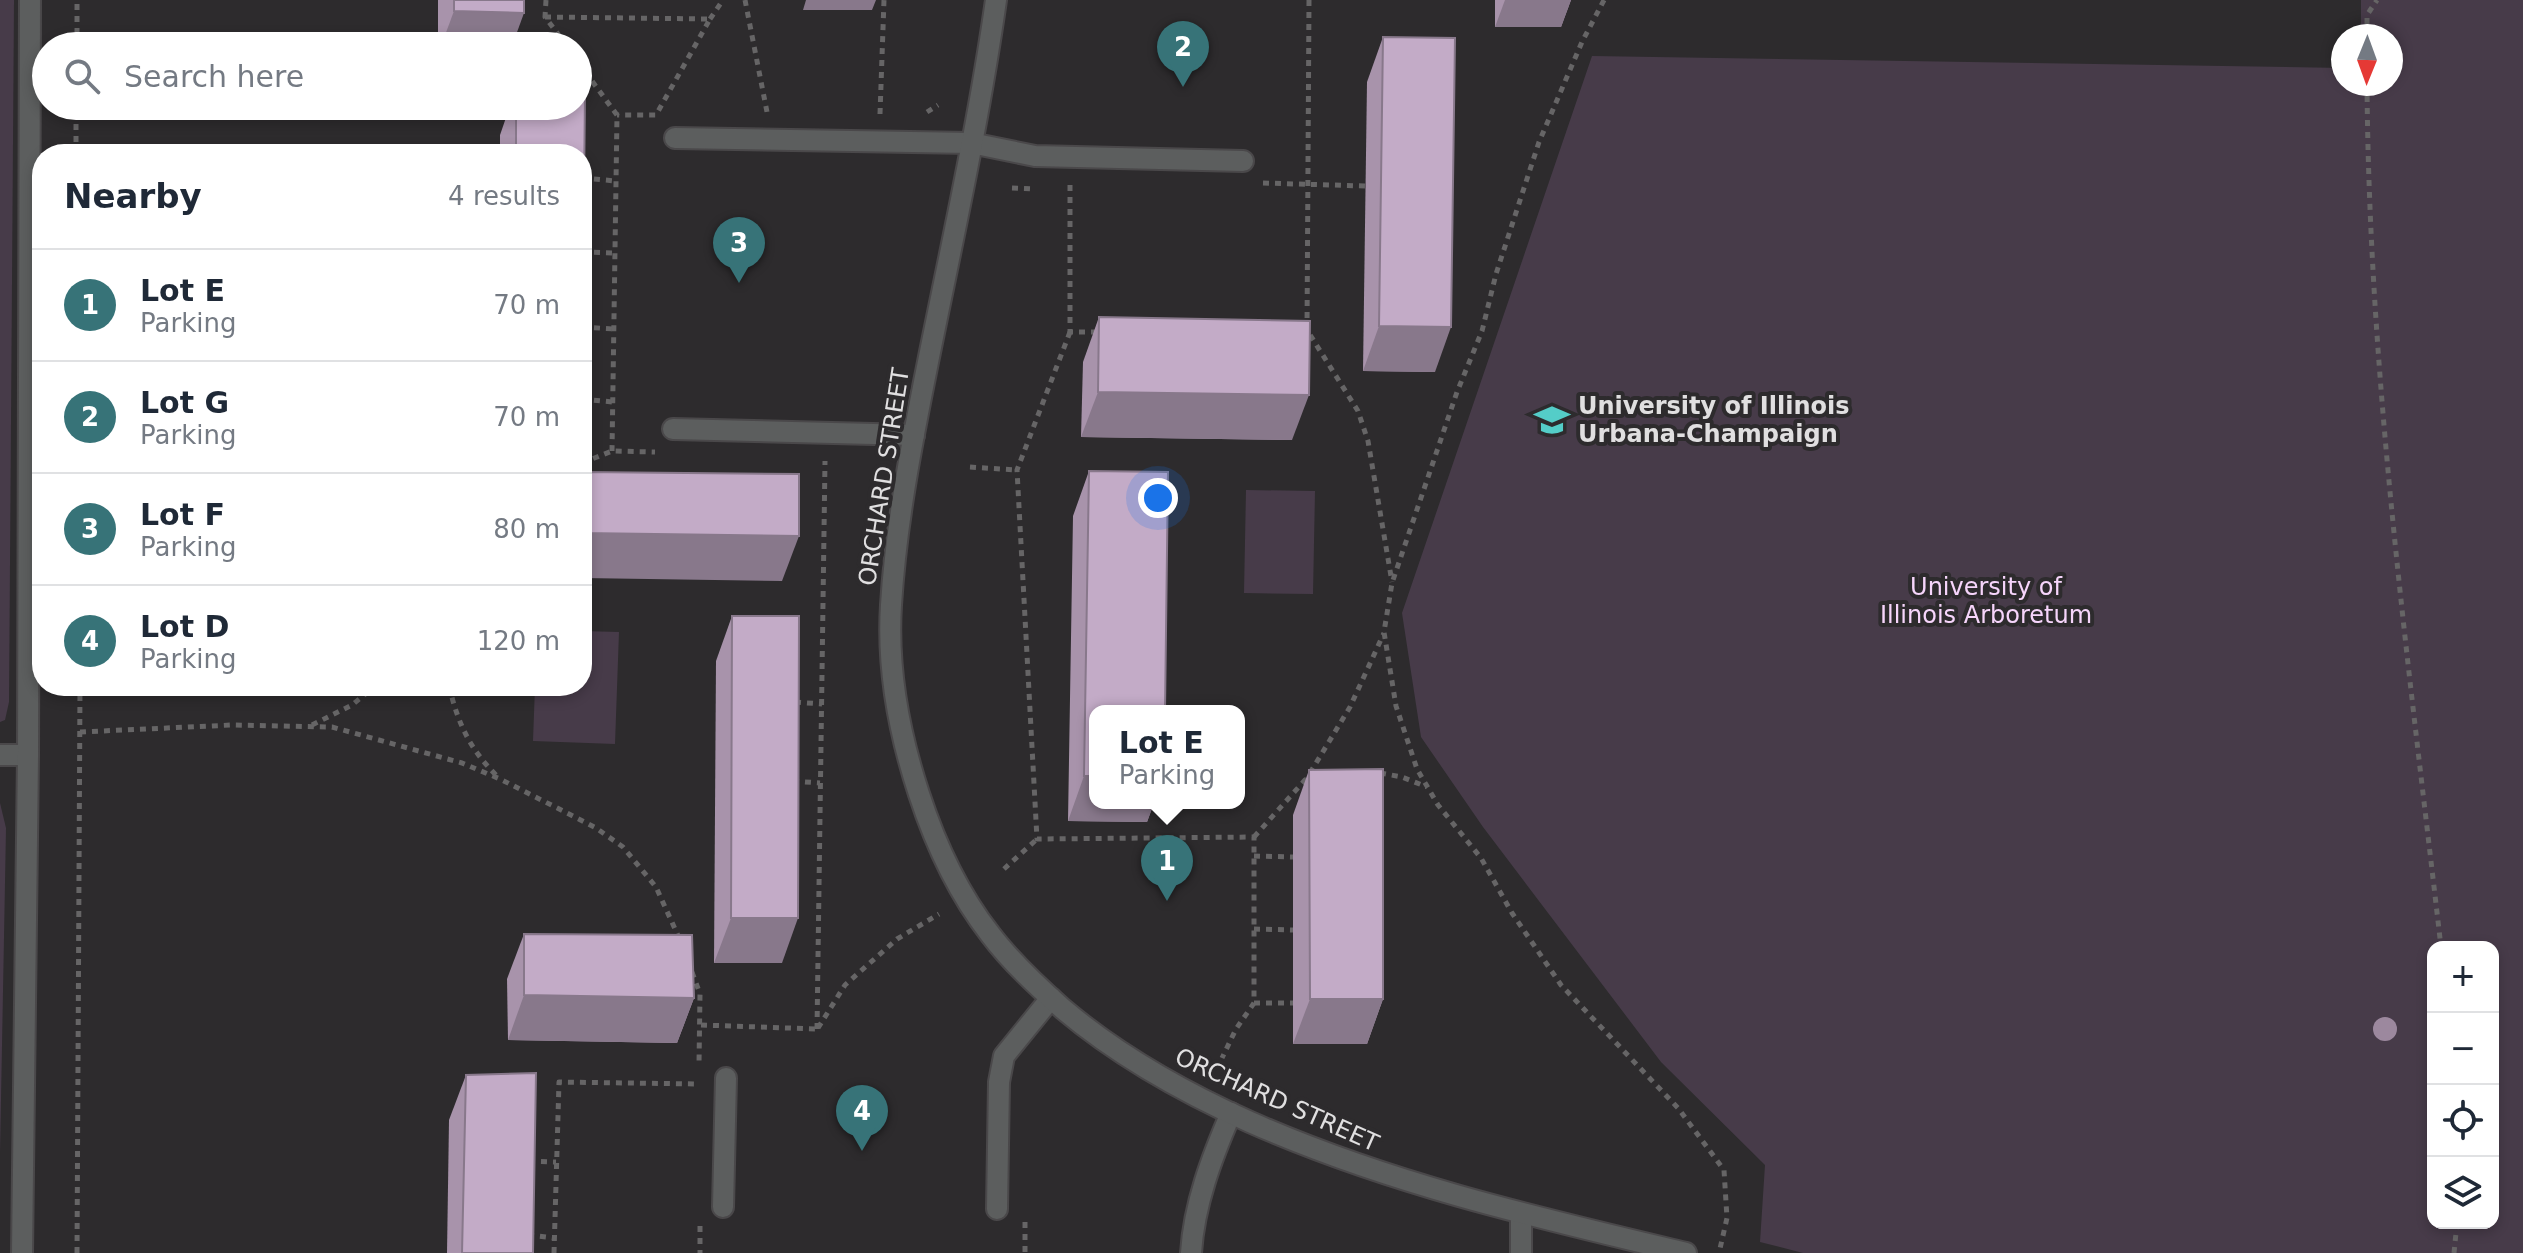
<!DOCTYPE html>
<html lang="en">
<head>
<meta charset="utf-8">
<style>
  body { margin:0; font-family:"DejaVu Sans",sans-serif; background:#f2f2f3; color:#1f2937 }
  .controls { position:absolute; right:24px; bottom:24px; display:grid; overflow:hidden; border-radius:16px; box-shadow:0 4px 12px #0003 }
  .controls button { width:72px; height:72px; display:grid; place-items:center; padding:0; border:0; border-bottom:2px solid #e0e1e3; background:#fff; color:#1f2937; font:40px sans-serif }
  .compass { position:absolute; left:2331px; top:24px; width:72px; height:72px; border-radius:50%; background:#fff; box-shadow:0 4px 12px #0003; rotate:181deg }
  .you { position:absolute; left:1158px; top:498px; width:28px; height:28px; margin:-20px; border:6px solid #fff; border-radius:50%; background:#1a73e8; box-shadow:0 0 0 12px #1a73e833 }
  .badge { display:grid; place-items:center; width:52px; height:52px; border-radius:50%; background:#377378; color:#fff; font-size:26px; font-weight:700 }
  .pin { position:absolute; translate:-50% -66px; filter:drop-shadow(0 2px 4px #0008) }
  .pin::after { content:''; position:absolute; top:42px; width:28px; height:24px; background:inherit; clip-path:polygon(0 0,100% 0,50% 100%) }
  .popup { position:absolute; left:1089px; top:705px; width:156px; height:104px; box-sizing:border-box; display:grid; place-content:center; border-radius:16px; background:#fff; filter:drop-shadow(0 2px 6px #0005); font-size:26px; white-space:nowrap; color:#747a83 }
  .popup b { font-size:30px; color:#1f2937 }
  .popup::after { content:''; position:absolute; left:50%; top:100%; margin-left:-16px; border:16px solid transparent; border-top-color:#fff }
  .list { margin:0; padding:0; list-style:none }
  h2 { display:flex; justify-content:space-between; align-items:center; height:104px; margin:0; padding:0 32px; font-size:34px }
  h2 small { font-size:26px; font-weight:400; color:#747a83 }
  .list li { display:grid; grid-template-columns:52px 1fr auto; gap:24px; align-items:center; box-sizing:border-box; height:112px; padding:0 32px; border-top:2px solid #e0e1e3 }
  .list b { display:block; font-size:30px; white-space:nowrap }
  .list p { margin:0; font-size:26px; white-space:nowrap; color:#747a83 }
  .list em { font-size:26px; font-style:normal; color:#747a83 }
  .icon { flex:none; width:44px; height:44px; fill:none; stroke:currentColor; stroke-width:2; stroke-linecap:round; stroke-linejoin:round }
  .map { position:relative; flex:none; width:2523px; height:1253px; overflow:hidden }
  .search { position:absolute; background:#fff; box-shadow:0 4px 12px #0003; left:32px; top:32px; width:560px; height:88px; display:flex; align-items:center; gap:20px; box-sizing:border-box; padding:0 28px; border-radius:44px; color:#747a83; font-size:30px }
  .panel { position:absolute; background:#fff; box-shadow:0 4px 12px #0003; left:32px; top:144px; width:560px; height:552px; border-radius:32px }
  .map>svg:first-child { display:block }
</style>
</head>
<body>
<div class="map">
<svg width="2523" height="1253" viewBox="0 0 2523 1253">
  <rect width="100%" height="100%" fill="#2d2b2d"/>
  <g fill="#473b49" fill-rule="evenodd">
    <path d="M0 0H14L9 702 5 720 0 722Z"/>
    <path d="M2361 0H2523V1253H1803L1760 1242 1765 1165 1661 1062 1483 827 1421 737 1402 613 1592 56 2343 68V84H2391V36H2361ZM2493 947V1223H2433V947Z"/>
    <path d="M1246 490 1315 491 1313 594 1244 593Z"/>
    <path d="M582 631 619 632 615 744 533 741 535 686H582Z"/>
    <path d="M0 803 6 828 0 1154Z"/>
  </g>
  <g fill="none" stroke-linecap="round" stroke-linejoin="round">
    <g stroke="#4a484a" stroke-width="24">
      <g id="service">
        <path d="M675 138 971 143 1035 156 1243 161"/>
        <path d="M673 429 914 435"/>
        <path d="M723 1207 726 1078"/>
        <path d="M997 1209 999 1082 1004 1056 1051 998"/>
        <path d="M1191 1253C1194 1204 1212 1157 1231 1113"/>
        <path d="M1521 1253V1214"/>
      </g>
    </g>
    <g stroke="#4a484a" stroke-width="24">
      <path id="minor" d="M996 0C979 121 952 242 928 362 912 442 896 523 891 605 887 669 899 733 919 794 935 843 958 893 990 934 1011 962 1037 986 1063 1009 1120 1057 1183 1092 1250 1122 1390 1184 1538 1218 1686 1253"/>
    </g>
    <g stroke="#4a484a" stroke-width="24">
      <g id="tertiary">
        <path d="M0 755H28"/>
        <path d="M22 1253 28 755 30 0"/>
      </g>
    </g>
    <g stroke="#666566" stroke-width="5" stroke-dasharray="6 6" stroke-linecap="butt">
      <path d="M546 0 545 17 567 46"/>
      <path d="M745 0 767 112"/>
      <path d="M1309 0 1307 330 1358 411 1368 441 1392 582"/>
      <path d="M1604 0 1582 42 1539 142 1496 274 1482 331 1457 392 1392 583 1384 632 1396 706 1417 769 1438 805 1481 858 1512 913 1561 985 1678 1108 1724 1170 1727 1218 1719 1253"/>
      <path d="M545 17 710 19 656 115H617"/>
      <path d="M710 19 723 0"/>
      <path d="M2367 36V15L2377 0"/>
      <path d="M77 46V0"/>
      <path d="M578 62 617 115 612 451"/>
      <path d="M2367 84C2369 373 2408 660 2441 947"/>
      <path d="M927 112 938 105"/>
      <path d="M880 114 884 0"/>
      <path d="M76 154V106"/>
      <path d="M582 178 616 181"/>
      <path d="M1263 183 1365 186"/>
      <path d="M1070 185V332H1101"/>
      <path d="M1012 188 1035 189"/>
      <path d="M582 252 615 253"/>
      <path d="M582 327 614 329"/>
      <path d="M1070 332 1017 470 1037 839 1254 837V1003L1236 1029 1222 1058"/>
      <path d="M582 399 613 402"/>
      <path d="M582 463 612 451 655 452"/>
      <path d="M970 467 1017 470"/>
      <path d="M449 686C458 723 469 748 496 775"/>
      <path d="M795 702 822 704"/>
      <path d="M312 725 352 705 375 686"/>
      <path d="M80 732 232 725 332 727 462 763 500 779 569 814 596 828 623 847 656 887 680 940"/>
      <path d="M1310 773 1350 707 1384 633"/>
      <path d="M1380 773 1402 777 1427 787"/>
      <path d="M793 781 820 783"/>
      <path d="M1254 837 1305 780 1311 777"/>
      <path d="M1254 856 1293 857"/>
      <path d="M1004 869 1037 839"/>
      <path d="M1254 929 1293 930"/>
      <path d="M692 972 700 994 699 1064"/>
      <path d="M1254 1003H1293"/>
      <path d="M701 1025 817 1029"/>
      <path d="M818 1028 845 985 897 939 939 914"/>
      <path d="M817 1029 825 461"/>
      <path d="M529 1161 556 1162"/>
      <path d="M1025 1222V1253"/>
      <path d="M700 1226V1253"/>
      <path d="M528 1235 555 1238"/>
      <path d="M77 1253 80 686"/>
      <path d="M554 1253 559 1082 698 1084"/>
      <path d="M2454 1253 2457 1223"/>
    </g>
    <use href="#service" stroke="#5c5e5e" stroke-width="20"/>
    <use href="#minor" stroke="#5c5e5e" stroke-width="20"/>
    <use href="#tertiary" stroke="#5c5e5e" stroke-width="20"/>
  </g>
  <circle fill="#9c889e" cx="2385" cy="1029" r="12"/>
  <g fill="#a893ab">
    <path d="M438 0H524L512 46H438Z"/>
    <path d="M1495 0H1571L1561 27H1495Z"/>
    <path d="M1383 37 1435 372 1363 371 1367 82Z"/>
    <path d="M510 106H578L582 154H500V135Z"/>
    <path d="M1099 317 1292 440 1081 437 1083 362Z"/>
    <path d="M1089 471 1095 803H1154L1147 822 1068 821 1073 516Z"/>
    <path d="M732 616 782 963H714L716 661Z"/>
    <path d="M1309 770 1383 999 1367 1044H1293V815Z"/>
    <path d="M524 934 694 998 677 1043 508 1040 507 979Z"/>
    <path d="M466 1075 533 1253H447L449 1120Z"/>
  </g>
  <g fill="#88788b">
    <path d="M806 0H876L872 10H803Z"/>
    <path d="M1505 0H1571L1561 27H1495Z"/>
    <path d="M454 11 524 13 512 46H441Z"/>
    <path d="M1379 326 1451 327 1435 372 1363 371Z"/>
    <path d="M1098 392 1309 395 1292 440 1081 437Z"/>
    <path d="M582 533 799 536 782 581 582 578Z"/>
    <path d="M1084 776H1095V803H1154L1147 822 1068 821Z"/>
    <path d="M731 918H798L782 963H714Z"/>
    <path d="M524 995 694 998 677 1043 508 1040Z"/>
    <path d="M1310 999H1383L1367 1044H1293Z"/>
  </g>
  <g fill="#c3abc7" stroke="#88788b" stroke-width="2">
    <path d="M454 0H524V13L454 11Z"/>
    <path d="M1383 37 1455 38 1451 327 1379 326Z"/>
    <path d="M578 91H585L582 393V154H516V106H578Z"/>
    <path d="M1099 317 1310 321 1309 395 1098 392Z"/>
    <path d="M1089 471 1168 472 1165 711H1095V776H1084Z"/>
    <path d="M582 472 799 474V536L582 533Z"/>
    <path d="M732 616H799L798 918H731Z"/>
    <path d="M1383 769V999H1310L1309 770Z"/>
    <path d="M524 934 692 935 694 998 524 995Z"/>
    <path d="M536 1073 533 1253H462L466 1075Z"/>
  </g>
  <defs>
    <g id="university-bare" transform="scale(2.76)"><path d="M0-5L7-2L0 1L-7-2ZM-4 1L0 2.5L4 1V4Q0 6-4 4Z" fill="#54cdc8" stroke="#2d2b2d" stroke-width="2.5" paint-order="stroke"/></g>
  </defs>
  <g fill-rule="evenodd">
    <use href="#university-bare" x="1552" y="420"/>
  </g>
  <g text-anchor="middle" stroke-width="8" stroke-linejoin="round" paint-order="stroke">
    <g font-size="24" font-weight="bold" fill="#e0dfe0" stroke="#2d2b2d" text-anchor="start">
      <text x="1578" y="414">University of Illinois<tspan x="1578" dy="28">Urbana-Champaign</tspan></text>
    </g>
    <g font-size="24" fill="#e0dfe0" stroke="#2d2b2d">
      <text transform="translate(884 477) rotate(-81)" y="8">ORCHARD STREET</text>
      <text transform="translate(1277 1100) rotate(24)" y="8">ORCHARD STREET</text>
    </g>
    <g font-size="24" fill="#f6d5fb" stroke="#2d2b2d">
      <text x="1986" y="595">University of<tspan x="1986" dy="28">Illinois Arboretum</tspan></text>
    </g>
  </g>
</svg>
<div class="controls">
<button>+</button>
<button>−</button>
<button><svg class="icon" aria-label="locate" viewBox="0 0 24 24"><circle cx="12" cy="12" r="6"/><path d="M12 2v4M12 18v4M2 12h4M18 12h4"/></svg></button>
<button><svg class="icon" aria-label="layers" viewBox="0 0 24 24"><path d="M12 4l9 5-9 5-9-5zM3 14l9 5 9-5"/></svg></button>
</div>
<svg class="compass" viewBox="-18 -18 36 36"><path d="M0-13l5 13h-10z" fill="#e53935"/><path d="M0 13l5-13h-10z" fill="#747a83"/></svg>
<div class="you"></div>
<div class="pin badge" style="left:1167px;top:901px">1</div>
<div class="popup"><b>Lot E</b>Parking</div>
<div class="pin badge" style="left:1183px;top:87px">2</div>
<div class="pin badge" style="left:739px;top:283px">3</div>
<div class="pin badge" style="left:862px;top:1151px">4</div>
<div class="search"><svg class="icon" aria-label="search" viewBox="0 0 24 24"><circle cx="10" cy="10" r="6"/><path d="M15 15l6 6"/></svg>Search here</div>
<section class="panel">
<h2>Nearby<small>4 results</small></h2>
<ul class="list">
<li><span class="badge">1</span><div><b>Lot E</b><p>Parking</p></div><em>70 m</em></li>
<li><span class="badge">2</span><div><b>Lot G</b><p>Parking</p></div><em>70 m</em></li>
<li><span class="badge">3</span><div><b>Lot F</b><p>Parking</p></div><em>80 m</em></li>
<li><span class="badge">4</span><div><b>Lot D</b><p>Parking</p></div><em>120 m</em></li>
</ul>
</section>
</div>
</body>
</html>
